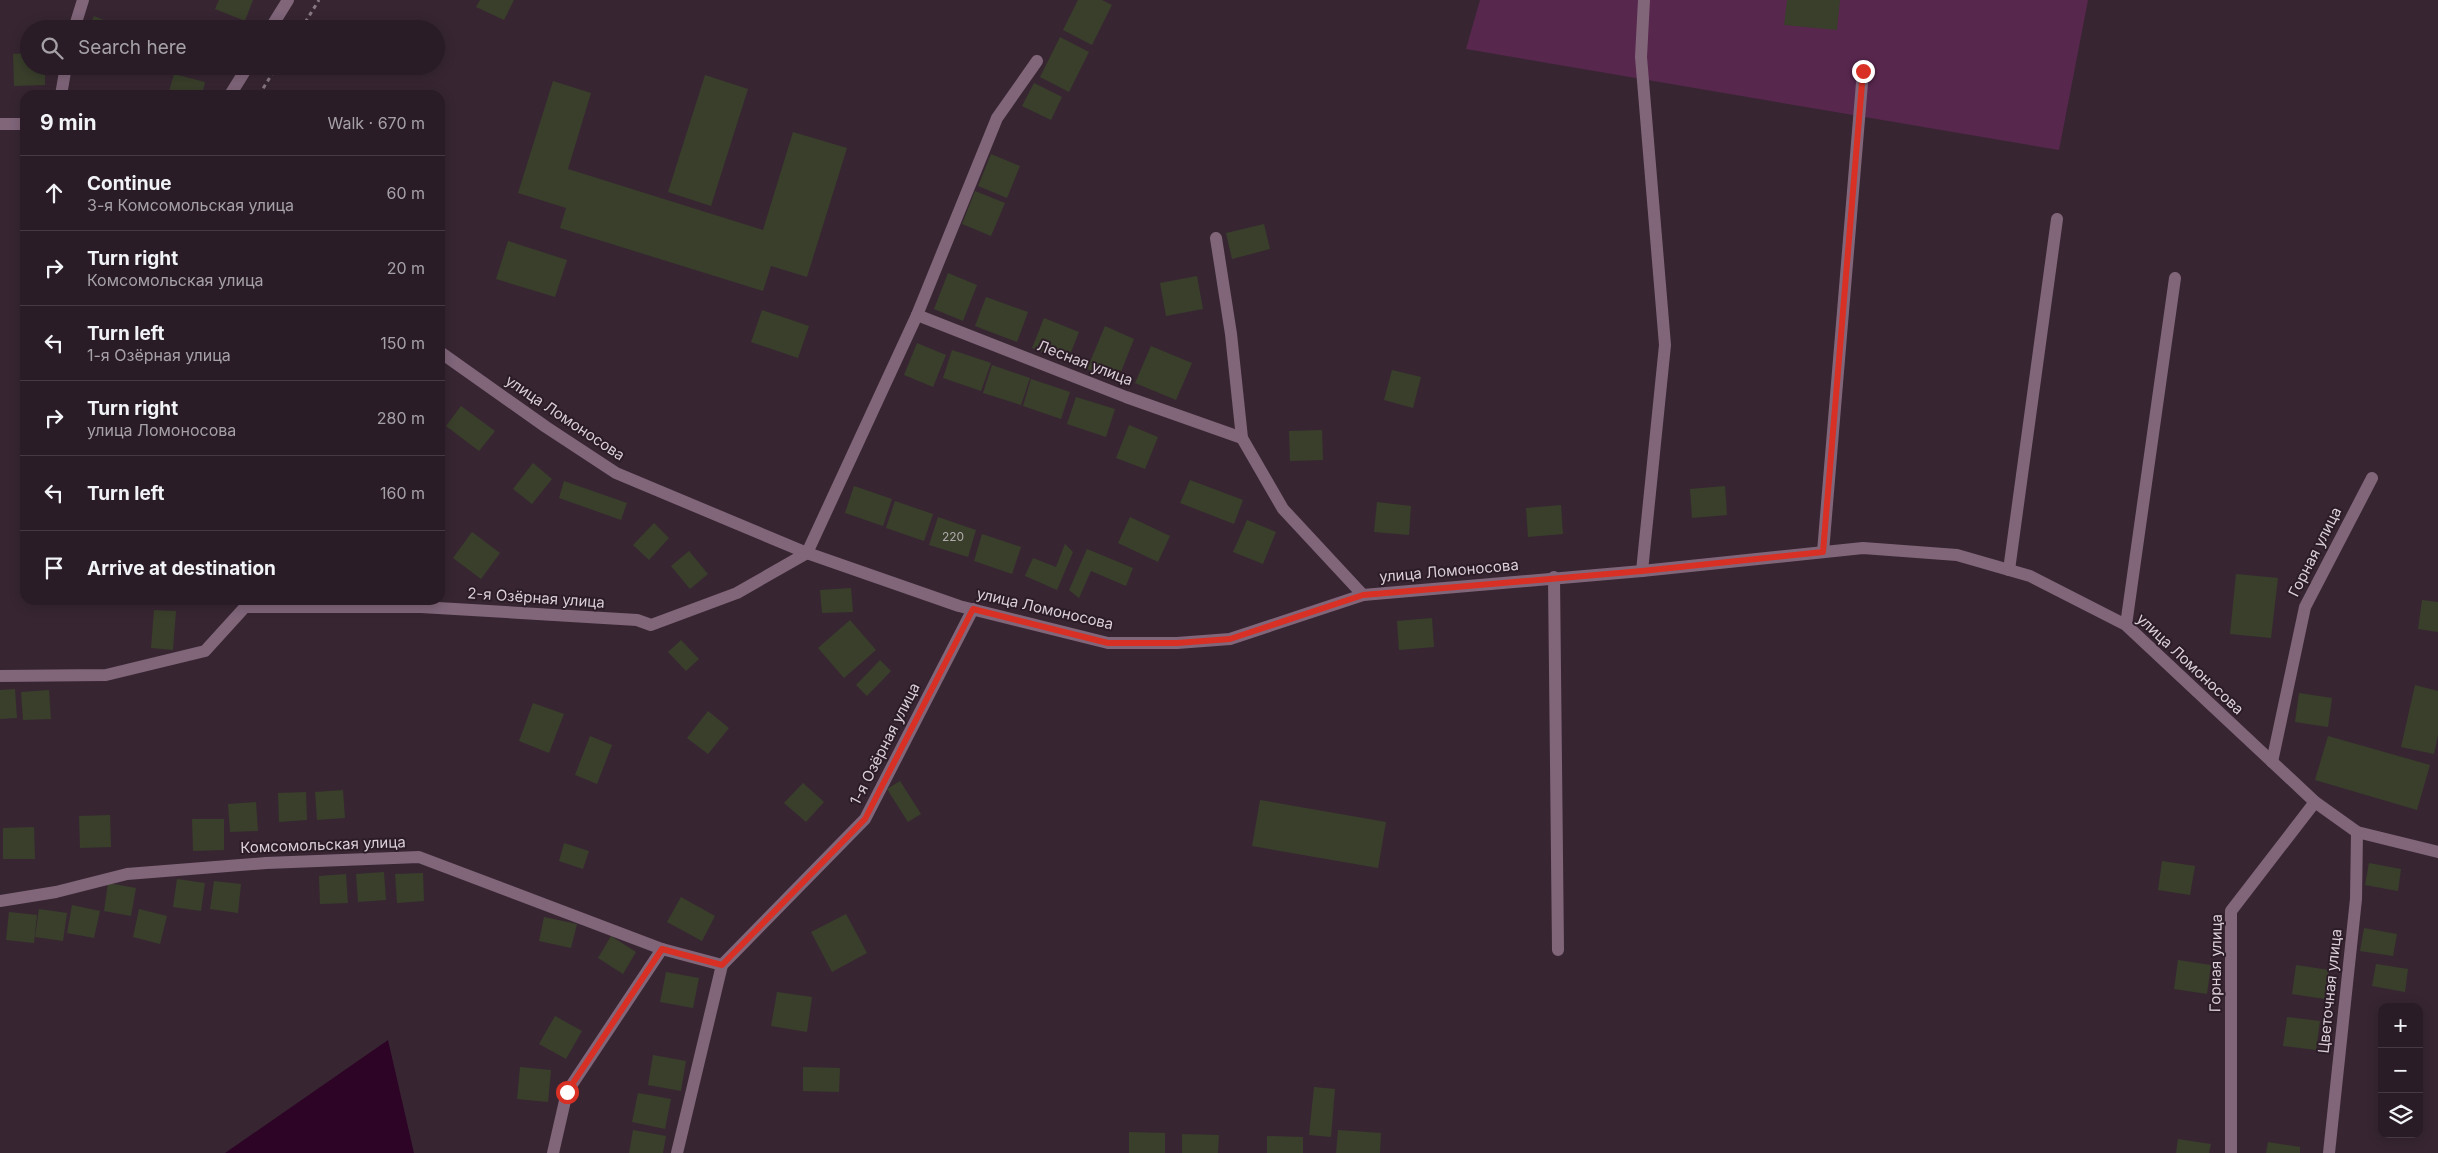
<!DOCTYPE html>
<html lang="en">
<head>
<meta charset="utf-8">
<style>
  body { margin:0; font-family:Inter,sans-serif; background:#31252e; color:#f1f3f6 }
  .controls { position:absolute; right:15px; bottom:15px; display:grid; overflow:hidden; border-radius:10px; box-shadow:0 2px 12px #0003 }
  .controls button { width:45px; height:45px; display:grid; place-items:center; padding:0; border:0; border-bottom:1px solid #453a43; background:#291c26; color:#f1f3f6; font:25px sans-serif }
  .stop { position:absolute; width:15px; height:15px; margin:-11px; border:4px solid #d93025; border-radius:50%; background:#fff }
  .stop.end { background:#d93025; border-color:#fff; box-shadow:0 1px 5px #0008 }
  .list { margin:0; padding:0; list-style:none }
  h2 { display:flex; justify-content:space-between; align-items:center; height:65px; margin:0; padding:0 20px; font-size:21px }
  h2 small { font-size:16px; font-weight:400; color:#a5a1a7 }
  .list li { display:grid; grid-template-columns:32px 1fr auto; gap:15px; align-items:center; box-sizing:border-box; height:75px; padding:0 20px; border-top:1px solid #453a43 }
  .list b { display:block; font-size:19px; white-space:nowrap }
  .list p { margin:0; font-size:16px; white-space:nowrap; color:#a5a1a7 }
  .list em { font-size:16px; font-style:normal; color:#a5a1a7 }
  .icon { flex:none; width:28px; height:28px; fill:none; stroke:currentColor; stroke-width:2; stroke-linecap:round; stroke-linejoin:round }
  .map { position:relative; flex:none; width:2438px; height:1153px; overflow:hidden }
  .search { position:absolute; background:#291c26; box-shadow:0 2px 12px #0003; left:20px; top:20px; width:425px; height:55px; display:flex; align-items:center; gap:12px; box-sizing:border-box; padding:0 18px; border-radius:28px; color:#a5a1a7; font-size:19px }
  .panel { position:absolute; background:#291c26; box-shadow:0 2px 12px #0003; left:20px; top:90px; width:425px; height:515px; border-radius:15px }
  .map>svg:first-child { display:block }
</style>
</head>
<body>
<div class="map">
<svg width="2438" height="1153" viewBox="0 0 2438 1153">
  <rect width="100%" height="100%" fill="#372632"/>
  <path fill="#58274e" d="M1480 0H2088L2059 150 1466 49Z"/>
  <path fill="#2d0426" d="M388 1040 414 1153H225Z"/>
  <g fill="#393f2b">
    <path d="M219 0H253L245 21 215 9Z"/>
    <path d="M480 0H514L504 20 476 7Z"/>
    <path d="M1078 0H1102L1112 5 1092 45 1063 30Z"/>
    <path d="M1787 0H1840L1837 30 1784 25Z"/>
    <path d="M94 16 126 29H88Z"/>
    <path d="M1060 37 1089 52 1069 92 1040 77Z"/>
    <path d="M29 53V66H45V85L14 86 13 54Z"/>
    <path d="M174 74 205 82 202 95H168Z"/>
    <path d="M705 75 748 89 711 206 668 192Z"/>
    <path d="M553 81 591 93 568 169 763 230 793 132 847 148 807 277 771 266 763 291 560 228 566 208 518 193Z"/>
    <path d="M1034 83 1062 97 1051 120 1022 106Z"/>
    <path d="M991 154 1020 166 1007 198 978 186Z"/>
    <path d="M975 191 1005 203 991 236 962 224Z"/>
    <path d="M1264 224 1270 249 1232 259 1226 233Z"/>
    <path d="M508 241 567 260 555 297 496 279Z"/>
    <path d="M948 273 977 285 963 321 934 309Z"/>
    <path d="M1197 276 1203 309 1166 316 1160 283Z"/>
    <path d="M986 297 1028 312 1017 342 975 326Z"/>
    <path d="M762 310 809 326 798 358 751 342Z"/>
    <path d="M1044 318 1079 332 1067 362 1032 348Z"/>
    <path d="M1105 326 1134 339 1117 382 1087 369Z"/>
    <path d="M917 343 946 355 933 387 904 375Z"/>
    <path d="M1151 346 1192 363 1176 400 1135 383Z"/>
    <path d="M952 350 991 363 981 391 943 378Z"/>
    <path d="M992 365 1030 378 1021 405 983 393Z"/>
    <path d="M1392 370 1421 377 1413 408 1384 400Z"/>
    <path d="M1031 379 1070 392 1061 419 1023 406Z"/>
    <path d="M1076 397 1115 409 1106 437 1067 424Z"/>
    <path d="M461 406 495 431 479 451 446 426Z"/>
    <path d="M1129 425 1158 437 1145 469 1116 458Z"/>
    <path d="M1322 430 1323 460 1290 461 1289 431Z"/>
    <path d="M533 463 552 479 532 504 513 489Z"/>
    <path d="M1190 480 1243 500 1234 524 1180 503Z"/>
    <path d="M564 481 627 503 621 520 559 498Z"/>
    <path d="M854 486 892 499 883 526 845 513Z"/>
    <path d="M1725 486 1727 515 1692 518 1690 489Z"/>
    <path d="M895 501 933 514 924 541 886 528Z"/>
    <path d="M1377 502 1411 506 1409 535 1374 532Z"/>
    <path d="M1561 505 1563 534 1528 537 1526 508Z"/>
    <path d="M938 517 976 530 968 557 929 545Z"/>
    <path d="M1130 517 1170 536 1158 562 1118 543Z"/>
    <path d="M1247 520 1276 532 1263 564 1233 552Z"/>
    <path d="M654 523 669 538 649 560 633 545Z"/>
    <path d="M472 532 500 553 481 579 453 558Z"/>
    <path d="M982 534 1021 547 1012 574 974 561Z"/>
    <path d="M1065 544 1073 552 1057 590 1025 576 1033 558 1056 567Z"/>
    <path d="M1087 549 1133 568 1126 586 1091 571 1079 598 1069 590Z"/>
    <path d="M689 551 708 574 690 589 671 566Z"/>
    <path d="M2236 574 2278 578 2271 638 2230 634Z"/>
    <path d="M851 588 853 612 822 613 820 590Z"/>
    <path d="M2422 600 2438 602V632L2418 629Z"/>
    <path d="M154 610 176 611 173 650 151 648Z"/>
    <path d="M1432 618 1434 647 1399 650 1397 621Z"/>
    <path d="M850 620 876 650 844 678 818 648Z"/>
    <path d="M681 640 699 659 686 671 668 652Z"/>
    <path d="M880 660 891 671 867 696 856 685Z"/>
    <path d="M2415 685 2438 691V735L2434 754 2401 747Z"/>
    <path d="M15 689 17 718 0 719V690Z"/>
    <path d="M49 690 51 719 23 720 21 692Z"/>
    <path d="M2299 693 2332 698 2328 727 2295 722Z"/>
    <path d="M533 703 564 714 549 753 519 741Z"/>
    <path d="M708 711 729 728 708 754 687 738Z"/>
    <path d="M590 736 612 745 597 784 575 775Z"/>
    <path d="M2328 736 2430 765 2417 810 2315 780Z"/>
    <path d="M900 781 921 814 908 822 887 789Z"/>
    <path d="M803 783 824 802 806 822 784 803Z"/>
    <path d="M343 790 345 818 317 820 315 792Z"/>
    <path d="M306 792 307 820 279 822 278 793Z"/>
    <path d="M1260 800 1386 822 1378 868 1252 846Z"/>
    <path d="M256 802 258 831 230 832 228 804Z"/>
    <path d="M110 815 111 847 80 848 79 816Z"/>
    <path d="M192 819H224V850L193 851Z"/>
    <path d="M34 827 35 859H3V828Z"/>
    <path d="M564 843 589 851 583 869 559 861Z"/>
    <path d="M2162 861 2195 866 2190 895 2158 890Z"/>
    <path d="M2369 863 2401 869 2398 891 2365 885Z"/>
    <path d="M384 872 386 900 358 902 356 874Z"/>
    <path d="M423 873 424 901 397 903 395 874Z"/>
    <path d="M346 874 348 903 320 904 319 876Z"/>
    <path d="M177 879 205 883 201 911 173 907Z"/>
    <path d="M214 881 241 884 238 913 210 909Z"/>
    <path d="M108 883 136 888 131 916 104 911Z"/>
    <path d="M681 897 715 916 702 941 667 922Z"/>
    <path d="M72 905 100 911 94 938 67 933Z"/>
    <path d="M39 909 67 913 63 941 35 937Z"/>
    <path d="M139 909 167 916 160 944 133 937Z"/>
    <path d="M9 912 37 915 34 943 6 940Z"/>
    <path d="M846 914 867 953 832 972 811 932Z"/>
    <path d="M544 917 577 924 571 948 539 941Z"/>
    <path d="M2364 928 2397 934 2393 956 2360 951Z"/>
    <path d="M611 936 636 952 623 974 598 958Z"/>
    <path d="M2178 960 2211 965 2207 994 2174 989Z"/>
    <path d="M2376 964 2408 969 2405 992 2372 986Z"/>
    <path d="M2296 965 2329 970 2325 999 2292 994Z"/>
    <path d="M666 972 699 978 693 1008 660 1002Z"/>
    <path d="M777 992 812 997 807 1032 771 1026Z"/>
    <path d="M555 1016 582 1031 566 1059 539 1044Z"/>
    <path d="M2287 1017 2320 1021 2316 1050 2283 1046Z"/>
    <path d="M653 1055 686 1061 681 1091 648 1085Z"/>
    <path d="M520 1067 551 1070 548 1102 517 1099Z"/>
    <path d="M803 1067 840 1068 839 1092 803 1091Z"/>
    <path d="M1314 1087 1335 1089 1331 1137 1309 1135Z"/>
    <path d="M638 1093 671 1099 665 1129 632 1122Z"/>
    <path d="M633 1130 666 1136 663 1153H629Z"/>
    <path d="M1338 1130 1381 1133 1380 1153H1336Z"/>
    <path d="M1129 1132 1165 1133V1153H1129Z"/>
    <path d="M1182 1134 1219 1135 1218 1153H1182Z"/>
    <path d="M1267 1136 1303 1137V1153H1267Z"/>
    <path d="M2178 1139 2211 1144 2209 1153H2176Z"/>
    <path d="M2268 1142 2300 1147V1153H2266Z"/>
  </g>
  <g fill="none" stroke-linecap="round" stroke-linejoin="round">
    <g stroke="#877883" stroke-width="3" stroke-dasharray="4 4" stroke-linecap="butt">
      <path d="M301 29 319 0"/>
      <path d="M259 95 277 66"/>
    </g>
    <g stroke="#81667a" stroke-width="12">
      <path d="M74 29 83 0"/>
      <path d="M270 29 288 0"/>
      <path d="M61 95 66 66"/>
      <path d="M230 95 248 66"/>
      <path d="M0 124H25"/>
      <path d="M1216 238 1231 334 1242 438 1283 509 1363 595"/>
      <path d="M917 315 1126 397 1242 438"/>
      <path d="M440 352 546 427 616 473 807 553 959 606 1108 643H1177L1230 639 1363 595 1642 571 1863 548 1957 555 2030 576 2126 625 2315 802 2357 832 2438 852"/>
      <path d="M1823 552 1863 71"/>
      <path d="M2009 570 2057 219"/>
      <path d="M1642 571 1665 345 1641 57 1644 0"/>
      <path d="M1554 577 1558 950"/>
      <path d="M245 607H421L637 620 651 625 737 593 807 553 917 315 997 118 1037 61"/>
      <path d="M2126 625 2175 278"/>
      <path d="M0 676 106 675 205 651 245 607 247 600"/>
      <path d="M2272 762 2305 607 2372 478"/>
      <path d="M0 901 56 892 127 874 266 863 419 857 662 949 722 965"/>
      <path d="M722 965 865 819 973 609"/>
      <path d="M553 1153 567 1092 662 949"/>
      <path d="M677 1153 722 965"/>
      <path d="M2231 1153V911L2315 802"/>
      <path d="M2329 1153 2356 899 2357 832"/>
    </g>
  </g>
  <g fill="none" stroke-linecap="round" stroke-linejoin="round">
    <path stroke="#d93025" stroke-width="6" d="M567 1092 662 949 722 965 865 819 973 609 1108 643H1177L1230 639 1363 595 1642 571 1823 552 1863 71"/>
  </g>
  <g text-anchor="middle" stroke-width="4" stroke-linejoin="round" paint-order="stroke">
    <g font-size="12" fill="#b2aaac">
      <text x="953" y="541">220</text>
    </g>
    <g font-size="15" fill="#daced7" stroke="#2c1c28">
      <text transform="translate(1085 363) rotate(21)" y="5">Лесная улица</text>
      <text transform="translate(565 418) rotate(34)" y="5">улица Ломоносова</text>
      <text transform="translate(2315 552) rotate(-63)" y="5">Горная улица</text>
      <text transform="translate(1449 571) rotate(-5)" y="5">улица Ломоносова</text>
      <text transform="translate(536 598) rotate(4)" y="5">2-я Озёрная улица</text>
      <text transform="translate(1045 609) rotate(13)" y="5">улица Ломоносова</text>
      <text transform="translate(2190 664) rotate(43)" y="5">улица Ломоносова</text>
      <text transform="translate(885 744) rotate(-63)" y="5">1-я Озёрная улица</text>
      <text transform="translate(323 845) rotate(-2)" y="5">Комсомольская улица</text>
      <text transform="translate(2216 963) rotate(-89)" y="5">Горная улица</text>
      <text transform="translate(2330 991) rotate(-84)" y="5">Цветочная улица</text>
    </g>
  </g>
</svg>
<div class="controls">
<button>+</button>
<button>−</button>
<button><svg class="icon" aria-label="layers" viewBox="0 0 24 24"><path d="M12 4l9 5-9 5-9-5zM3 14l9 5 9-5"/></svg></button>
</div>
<div class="stop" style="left:567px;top:1092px"></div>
<div class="stop end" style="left:1863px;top:71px"></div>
<div class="search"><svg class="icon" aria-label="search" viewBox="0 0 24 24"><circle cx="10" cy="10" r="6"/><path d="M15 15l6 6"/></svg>Search here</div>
<section class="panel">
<h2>9 min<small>Walk · 670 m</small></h2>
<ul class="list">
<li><svg class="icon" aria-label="ahead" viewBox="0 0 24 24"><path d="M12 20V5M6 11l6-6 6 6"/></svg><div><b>Continue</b><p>3-я Комсомольская улица</p></div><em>60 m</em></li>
<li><svg class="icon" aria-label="right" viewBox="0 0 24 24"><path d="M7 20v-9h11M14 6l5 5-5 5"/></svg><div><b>Turn right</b><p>Комсомольская улица</p></div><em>20 m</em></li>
<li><svg class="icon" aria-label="left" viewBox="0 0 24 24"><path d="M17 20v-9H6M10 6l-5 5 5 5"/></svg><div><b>Turn left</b><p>1-я Озёрная улица</p></div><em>150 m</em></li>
<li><svg class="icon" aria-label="right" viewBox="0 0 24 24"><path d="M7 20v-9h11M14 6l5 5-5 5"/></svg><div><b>Turn right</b><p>улица Ломоносова</p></div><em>280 m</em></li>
<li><svg class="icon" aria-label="left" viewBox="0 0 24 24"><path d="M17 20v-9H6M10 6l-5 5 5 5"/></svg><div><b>Turn left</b></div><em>160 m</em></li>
<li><svg class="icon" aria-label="arrive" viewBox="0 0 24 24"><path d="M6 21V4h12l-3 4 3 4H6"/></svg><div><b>Arrive at destination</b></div></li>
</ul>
</section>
</div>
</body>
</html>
